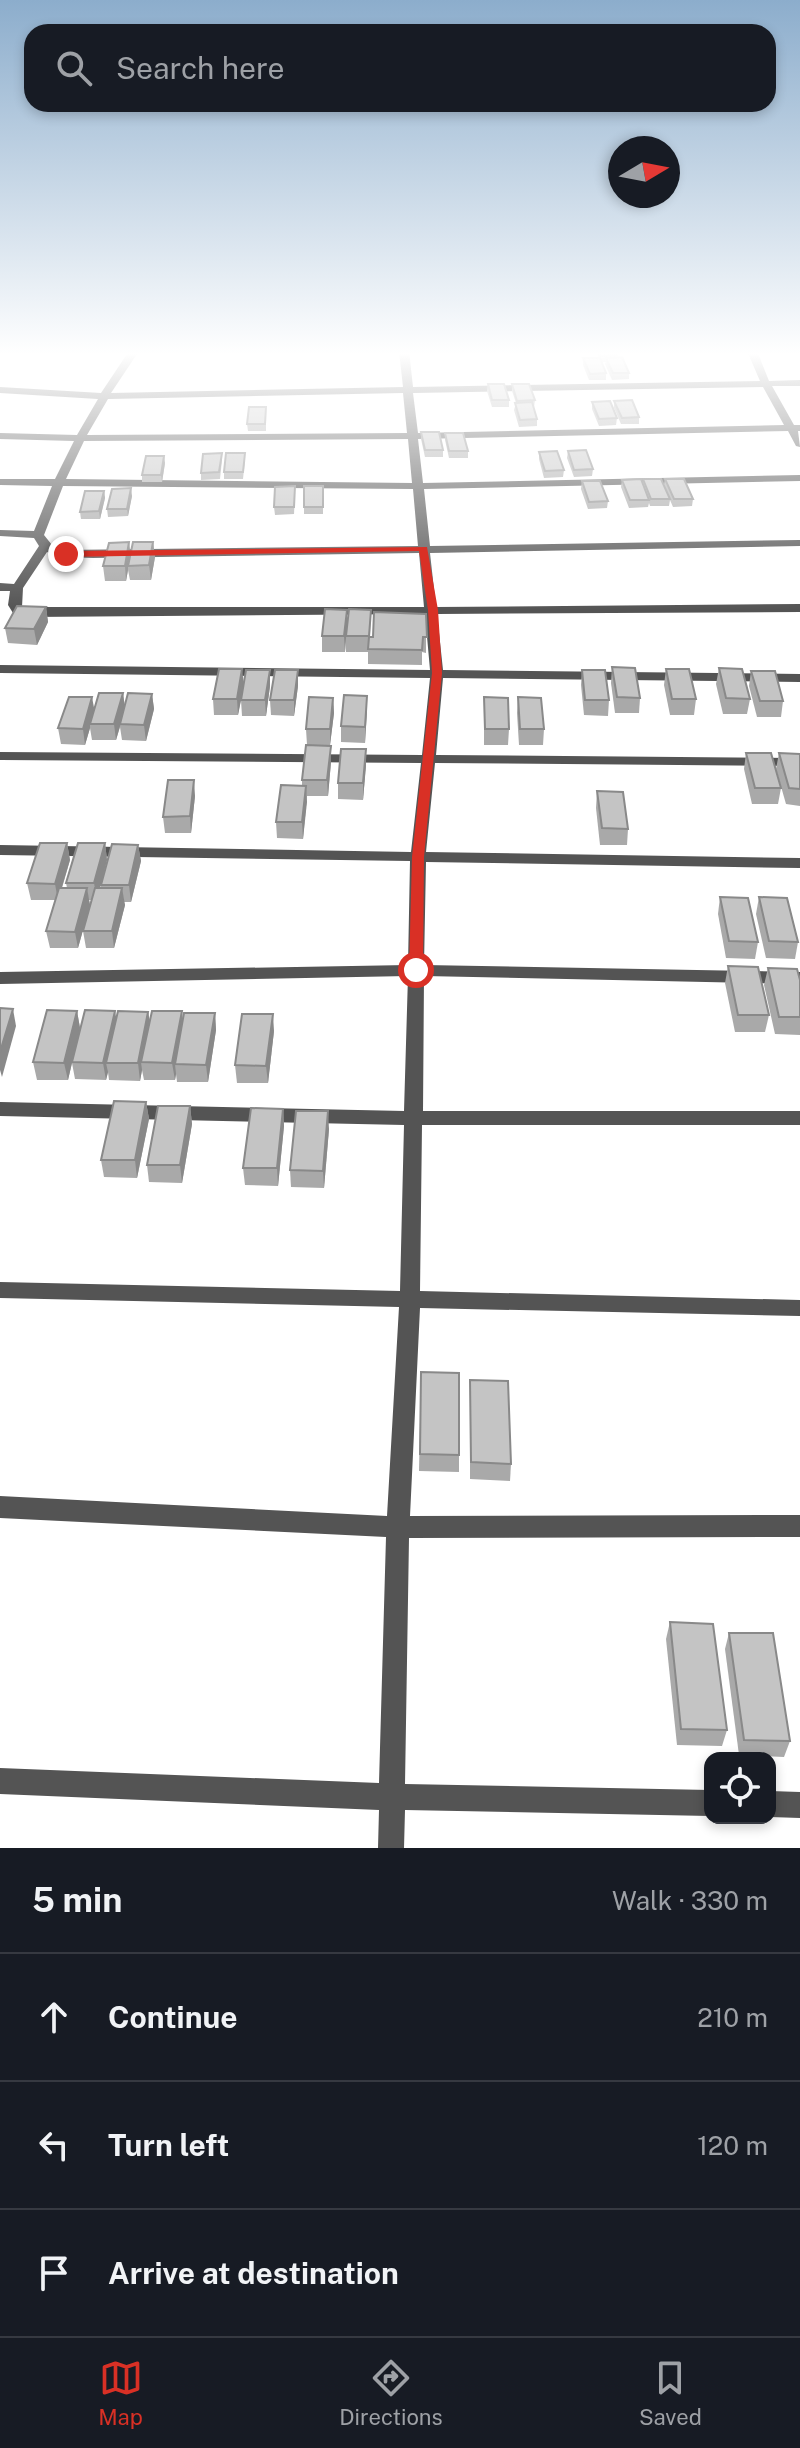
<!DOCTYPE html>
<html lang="en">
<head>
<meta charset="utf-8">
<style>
  body { margin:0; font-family:"Public Sans",sans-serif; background:#20242c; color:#f1f3f6 }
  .controls { position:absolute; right:24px; bottom:24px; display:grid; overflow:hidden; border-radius:16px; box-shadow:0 4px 12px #0003 }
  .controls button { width:72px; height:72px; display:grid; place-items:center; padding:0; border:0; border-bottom:2px solid #363941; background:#171b24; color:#f1f3f6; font:40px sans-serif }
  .compass { position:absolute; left:608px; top:136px; width:72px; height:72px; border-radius:50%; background:#171b24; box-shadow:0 4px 12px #0003; rotate:80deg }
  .stop { position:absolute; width:24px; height:24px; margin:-18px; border:6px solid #d93025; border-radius:50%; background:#fff }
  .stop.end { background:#d93025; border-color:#fff; box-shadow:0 2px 8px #0008 }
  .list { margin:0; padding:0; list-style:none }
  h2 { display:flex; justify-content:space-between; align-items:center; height:104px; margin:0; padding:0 32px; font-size:34px }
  h2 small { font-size:26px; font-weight:400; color:#9ea1a6 }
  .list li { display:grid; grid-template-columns:52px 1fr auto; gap:24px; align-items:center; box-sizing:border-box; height:128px; padding:0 32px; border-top:2px solid #363941 }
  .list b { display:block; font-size:30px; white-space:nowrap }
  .list em { font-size:26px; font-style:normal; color:#9ea1a6 }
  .icon { flex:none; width:44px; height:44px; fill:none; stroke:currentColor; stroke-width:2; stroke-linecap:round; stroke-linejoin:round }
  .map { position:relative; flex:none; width:800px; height:1848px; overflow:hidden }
  .search { position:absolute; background:#171b24; box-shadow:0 4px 12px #0003; left:24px; right:24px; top:24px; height:88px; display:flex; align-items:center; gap:20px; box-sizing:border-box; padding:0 28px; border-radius:24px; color:#9ea1a6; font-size:30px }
  .sheet { height:488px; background:#171b24 }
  nav { display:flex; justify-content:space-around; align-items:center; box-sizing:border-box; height:112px; border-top:2px solid #363941; background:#171b24; font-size:22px; color:#9ea1a6 }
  nav a { display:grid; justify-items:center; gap:4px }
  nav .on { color:#d93025 }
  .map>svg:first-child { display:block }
</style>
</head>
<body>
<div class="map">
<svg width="800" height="1848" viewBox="0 0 800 1848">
  <rect width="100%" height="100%" fill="#fff"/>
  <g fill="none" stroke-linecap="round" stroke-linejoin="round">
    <g fill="#545454" fill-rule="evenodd">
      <path d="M129 351H139L111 393 403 387 399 351H409L413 387 760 381 747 351H757L769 381 800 380V386H772L794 425H800V431H798L800 447 796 446 788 431 418 439 423 483 800 475V481L424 489 430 546 800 540V546L430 553 436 607 800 604V612L437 614 443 670 800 674V682L443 678 436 755 800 758V766L435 763 426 852 800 858V868L426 862 424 965 800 972V984L424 976 423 1111H800V1125H422L420 1291 800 1300V1316L420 1308 410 1516 800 1515V1537L409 1538 405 1784 710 1790V1816L405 1810 404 1848H378L379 1810 0 1794V1768L379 1783 386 1537 0 1518V1496L387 1516 399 1307 0 1298V1282L400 1291 404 1125 0 1116V1102L404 1111 408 976 0 984V972L408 965 410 861 0 855V845L411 852 421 763 0 760V752L422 755 430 678 0 673V665L430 670 425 614 30 617 13 613 8 605 10 591H0V583L14 584 39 546 34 538 0 536V530L34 531 52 486 0 485V479H55L74 441 0 439V433L77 435 98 399 0 393V387L101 393ZM763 387 784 425 418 433 413 393ZM403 393 407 433 87 435 108 399ZM408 439 412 483 66 479 84 441ZM63 486 413 489 418 546 62 550 52 545 44 535ZM47 552 61 557 93 558 419 553 424 607H22L23 588Z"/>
      <path d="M770 1791 800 1792V1818L770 1817Z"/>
    </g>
  </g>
  <g fill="#a9a9a9">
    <path d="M596 351H615L617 358 629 373V379L612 380 605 364 606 362H601L606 373V380H589L583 365V358H599Z"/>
    <path d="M488 384 509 400V407H492L487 391Z"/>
    <path d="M512 384 535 400 534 407H533L537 419V426L519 427 514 410 516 403 512 391Z"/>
    <path d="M614 401 639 417V424H621L614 408Z"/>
    <path d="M592 402 617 418 616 425 599 426 592 409Z"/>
    <path d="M266 407V431H248L247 424Z"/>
    <path d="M421 432 443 450V457H425L421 439Z"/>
    <path d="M445 433 468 451V458H449L445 440Z"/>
    <path d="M568 451 593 469 592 476 574 477 567 458Z"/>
    <path d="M539 452 564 470 563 477 544 478 539 459Z"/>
    <path d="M222 453V460L220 479 201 480V473Z"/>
    <path d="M245 460 243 479H224V472Z"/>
    <path d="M165 463 162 482H142V475Z"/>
    <path d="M643 479 664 485 665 479 693 499 692 506 673 507 670 500 669 506H650L649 503 648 507 629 508 621 487 622 480 642 483Z"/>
    <path d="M582 481 608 501 607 508 588 509 581 489Z"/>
    <rect x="304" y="486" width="19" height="28"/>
    <path d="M104 491 105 498 100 519H81L80 512Z"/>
    <path d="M295 494 294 514 275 515 274 507Z"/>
    <path d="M132 496 128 516 108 517 107 509Z"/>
    <path d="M153 542 155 557 151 580H130L128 570 126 581H105L103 566Z"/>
    <path d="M46 607 48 622 37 645 8 643 5 628Z"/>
    <path d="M347 610V624L371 610 370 637H373L426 614V653L422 652V665L368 664V652H346V637L345 652H322V636Z"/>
    <path d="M612 667 640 698 639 713H615L611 683Z"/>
    <path d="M719 668 750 699 747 714H723L716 684Z"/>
    <path d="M666 669 696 699 694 715H670L664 685Z"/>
    <path d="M582 670 609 700 608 716 584 715 581 685Z"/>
    <path d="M751 671 783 701 781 717H757L749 686Z"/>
    <path d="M244 685 238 715H214L213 699Z"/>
    <path d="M270 686 266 716H242L241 700Z"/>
    <path d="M298 686 294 716 271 715 270 700Z"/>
    <path d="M123 693 125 707 152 694 154 709 146 741 122 740 120 727 116 740H92L90 728 85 745 61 744 58 728Z"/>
    <path d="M367 696 365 743 341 742V726Z"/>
    <path d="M484 697 509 729 508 745H484Z"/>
    <path d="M518 697 544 729 543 745H519L517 713Z"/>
    <path d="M333 698 334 713 330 745H307L306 729Z"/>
    <path d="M746 753 781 788 778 804H752L744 769Z"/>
    <path d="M779 753 800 754V806L786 804 776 769Z"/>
    <path d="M331 762 328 796H307L303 839 277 838 276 822 302 786V780Z"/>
    <path d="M366 765 363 800 338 799V783Z"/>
    <path d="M597 791 628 829 627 845H600L596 808Z"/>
    <path d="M195 796 191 833H165L163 817Z"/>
    <path d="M67 843 70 860 62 888H67L66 883 105 843 107 860 100 888H101V885L138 845 141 861 131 902H124L125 905 114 948H86L83 931 91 900H89L90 905 78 948H50L46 931 56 900H31L27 883Z"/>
    <path d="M720 897 758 942 755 959 726 958 718 914Z"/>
    <path d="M759 897 798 942 795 959 766 958 756 914Z"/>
    <path d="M728 966 769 1015 765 1032H735L725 983Z"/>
    <path d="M768 968 800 979V977V1035L775 1034 764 985Z"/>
    <path d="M77 1011 80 1028 148 1012 150 1021 183 1019 215 1013 216 1030 208 1082H177L176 1074 175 1080H144L142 1070 140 1081 109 1080 108 1072 106 1080 75 1079 72 1063 68 1080H37L33 1062Z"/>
    <path d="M274 1031 268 1083H237L235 1065Z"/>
    <path d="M146 1102 149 1119 137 1178 104 1177 101 1160Z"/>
    <path d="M190 1106 192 1124 182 1183 149 1182 147 1165Z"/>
    <path d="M283 1109 284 1126 278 1186 245 1185 243 1168Z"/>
    <path d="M329 1129 324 1188 291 1187 290 1170Z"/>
    <path d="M421 1372 459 1455V1472L419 1471Z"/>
    <path d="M470 1380 511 1464 510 1481 470 1479Z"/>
    <path d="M670 1622 727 1730 722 1746 677 1745 666 1639Z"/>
    <path d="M729 1633 790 1741 784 1757 739 1755 725 1649Z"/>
  </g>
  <g fill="#898989">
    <path d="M164 456 165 463 162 482 161 475Z"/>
    <path d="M131 488 132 496 128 516 127 509Z"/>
    <path d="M104 491 105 498 100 519 99 511Z"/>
    <path d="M129 542 131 557 128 566V570L126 581 125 566Z"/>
    <path d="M153 542 155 557 151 580 149 565Z"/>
    <path d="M46 607 48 622 37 645 34 629Z"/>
    <path d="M347 610V625L345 652 344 636Z"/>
    <path d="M242 669 244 685 238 715 237 699Z"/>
    <path d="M270 670V686L266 716 265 700Z"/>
    <path d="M298 670V686L294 716V700Z"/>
    <path d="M123 693 125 709 116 740 114 724Z"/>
    <path d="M152 694 154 709 146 741 144 725Z"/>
    <path d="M367 696V711L365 743V727Z"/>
    <path d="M92 697 95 713 90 724V728L85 745 83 729Z"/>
    <path d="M333 698 334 713 330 745V729Z"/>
    <path d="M331 746V762L328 796 327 780Z"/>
    <path d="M366 749V765L363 800V783Z"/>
    <path d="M194 780 195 796 191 833 190 816Z"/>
    <path d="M306 786 307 802 303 839 302 822Z"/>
    <path d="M67 843 70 860 58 900 55 884Z"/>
    <path d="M105 843 107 860 97 900 94 883Z"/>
    <path d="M138 845 141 861 131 902 129 885Z"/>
    <path d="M87 888 90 905 78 948 75 932Z"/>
    <path d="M122 888 125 905 114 948 112 931Z"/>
    <path d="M13 1009 16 1026 2 1077 0 1070V1052Z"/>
    <path d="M77 1011 80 1028 68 1080 64 1063Z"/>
    <path d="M115 1011 118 1028 106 1063 108 1072 106 1080 103 1063Z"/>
    <path d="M182 1011 184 1028 175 1064 176 1074 175 1080 172 1063Z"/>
    <path d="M148 1012 151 1029 141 1062 142 1070 140 1081 138 1063Z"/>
    <path d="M215 1013 216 1030 208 1082 206 1065Z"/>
    <path d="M273 1014 274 1031 268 1083 266 1066Z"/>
    <path d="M146 1102 149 1119 137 1178 135 1160Z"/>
    <path d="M190 1106 192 1124 182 1183 180 1165Z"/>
    <path d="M283 1109 284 1126 278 1186 277 1168Z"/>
    <path d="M328 1111 329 1129 324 1188 323 1171Z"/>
  </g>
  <g fill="#c4c4c4" stroke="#898989" stroke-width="2">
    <path d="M599 351H615L617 355 601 356Z"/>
    <path d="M622 357 629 373H613L606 358Z"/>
    <path d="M583 358H600L606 373 590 374Z"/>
    <path d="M488 384H504L509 400H492Z"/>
    <path d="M512 384H529L535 400 517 401Z"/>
    <path d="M632 400 639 417 622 418 614 401Z"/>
    <path d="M610 401 617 418 599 419 592 402Z"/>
    <path d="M532 402 537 419 520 420 515 403Z"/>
    <path d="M249 407H266L265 424H247Z"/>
    <path d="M421 432H439L443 450H425Z"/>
    <path d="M445 433H463L468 451H449Z"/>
    <path d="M586 450 593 469 574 470 568 451Z"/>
    <path d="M557 451 564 470 545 471 539 452Z"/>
    <path d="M222 453 219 472 201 473 203 454Z"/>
    <path d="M226 453H245L243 472H224Z"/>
    <path d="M146 456H164L161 475H142Z"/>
    <path d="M641 479 649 500H630L622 480Z"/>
    <path d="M643 479H661L670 499H651Z"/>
    <path d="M665 479H684L693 499H674Z"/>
    <path d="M582 481H600L608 501 589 502Z"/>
    <path d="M295 486 294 507H274L275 487Z"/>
    <rect x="304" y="486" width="19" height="21"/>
    <path d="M131 488 127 509H107L112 489Z"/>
    <path d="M85 491H104L99 511 80 512Z"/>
    <path d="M129 542 125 566H103L109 543Z"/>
    <path d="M133 542H153L149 565 128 566Z"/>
    <path d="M17 606 46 607 34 629 5 628Z"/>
    <path d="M325 609 347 610 344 636H322Z"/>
    <path d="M349 609 371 610 369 636H346Z"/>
    <path d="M374 612 426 614 427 637H423L422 650 368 649 369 637H373Z"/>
    <path d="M612 667 635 668 640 698 617 697Z"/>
    <path d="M719 668 742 669 750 699 726 698Z"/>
    <path d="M219 669H242L237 699H213Z"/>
    <path d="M666 669H689L696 699H672Z"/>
    <path d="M246 670H270L265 700H241Z"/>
    <path d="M275 670H298L294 700H270Z"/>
    <path d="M582 670H605L609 700H585Z"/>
    <path d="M751 671H775L783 701H760Z"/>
    <path d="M99 693H123L114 724H90Z"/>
    <path d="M128 693 152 694 144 725 120 724Z"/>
    <path d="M344 695 367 696 365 727 341 726Z"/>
    <path d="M69 697H92L83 729 58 728Z"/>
    <path d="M309 697 333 698 330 729H306Z"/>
    <path d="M484 697 508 698 509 729H485Z"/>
    <path d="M518 697 541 698 544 729H520Z"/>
    <path d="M306 745 331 746 327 780H302Z"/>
    <path d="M341 749H366L363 783H338Z"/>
    <path d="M746 753H771L781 788H755Z"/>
    <path d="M779 753 800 754V789L789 788Z"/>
    <path d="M168 780H194L190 816 163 817Z"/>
    <path d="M281 785 306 786 302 822H276Z"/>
    <path d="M597 791 623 792 628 829 602 828Z"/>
    <path d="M40 843H67L55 884 27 883Z"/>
    <path d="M78 843H105L94 883H66Z"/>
    <path d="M112 844 138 845 129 885H101Z"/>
    <path d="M59 888H87L75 932 46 931Z"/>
    <path d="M95 888H122L112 931H83Z"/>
    <path d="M720 897 748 898 758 942 729 941Z"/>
    <path d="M759 897 787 898 798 942 769 941Z"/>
    <path d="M728 966 758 967 769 1015H738Z"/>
    <path d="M768 968 797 969 800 980V1017H779Z"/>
    <path d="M0 1008 13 1009 0 1052Z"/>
    <path d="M47 1010 77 1011 64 1063 33 1062Z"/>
    <path d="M85 1010 115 1011 103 1063 72 1062Z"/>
    <path d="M118 1011 148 1012 138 1063H106Z"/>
    <path d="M152 1011H182L172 1063 141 1062Z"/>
    <path d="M184 1013H215L206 1065 175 1064Z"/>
    <path d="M242 1014H273L266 1066 235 1065Z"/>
    <path d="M114 1101 146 1102 135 1160H101Z"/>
    <path d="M158 1106H190L180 1165H147Z"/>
    <path d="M251 1108 283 1109 277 1168H243Z"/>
    <path d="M296 1111H328L323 1171 290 1170Z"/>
    <path d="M421 1372 459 1373V1455L420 1454Z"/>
    <path d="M470 1380 508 1381 511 1464 471 1462Z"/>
    <path d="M670 1622 713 1624 727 1730 681 1729Z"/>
    <path d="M729 1633H773L790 1741 744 1740Z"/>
  </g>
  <linearGradient id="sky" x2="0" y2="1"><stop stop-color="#8cadcc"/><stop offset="0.58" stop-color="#fff"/><stop offset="1" stop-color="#fff" stop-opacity="0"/></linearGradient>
  <rect width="800" height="610" fill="url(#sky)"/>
  <path fill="#d93025" d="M427 547 438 610 442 673 424 857 423 970 416 975 409 970 412 857 432 673 428 610 419 551 66 557 61 554 66 551Z"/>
</svg>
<div class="controls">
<button><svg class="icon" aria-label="locate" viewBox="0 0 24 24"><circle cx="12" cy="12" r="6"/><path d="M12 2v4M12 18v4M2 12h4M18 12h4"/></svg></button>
</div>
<svg class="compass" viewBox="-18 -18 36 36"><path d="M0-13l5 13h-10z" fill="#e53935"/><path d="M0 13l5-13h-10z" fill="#9ea1a6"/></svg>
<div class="stop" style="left:416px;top:970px"></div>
<div class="stop end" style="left:66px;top:554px"></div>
<div class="search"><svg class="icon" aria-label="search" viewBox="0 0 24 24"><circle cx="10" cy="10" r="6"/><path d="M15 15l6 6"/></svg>Search here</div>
</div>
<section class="sheet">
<h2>5 min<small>Walk · 330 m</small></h2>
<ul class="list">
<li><svg class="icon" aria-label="ahead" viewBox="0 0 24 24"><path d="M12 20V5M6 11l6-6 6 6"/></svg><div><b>Continue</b></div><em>210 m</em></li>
<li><svg class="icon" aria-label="left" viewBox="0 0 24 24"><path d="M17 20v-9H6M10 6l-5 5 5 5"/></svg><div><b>Turn left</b></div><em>120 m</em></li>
<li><svg class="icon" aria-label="arrive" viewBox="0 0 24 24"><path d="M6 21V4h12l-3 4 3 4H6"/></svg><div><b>Arrive at destination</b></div></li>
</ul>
</section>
<nav>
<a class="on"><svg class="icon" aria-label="map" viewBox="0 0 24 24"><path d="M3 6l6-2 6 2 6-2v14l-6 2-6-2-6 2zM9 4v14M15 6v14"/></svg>Map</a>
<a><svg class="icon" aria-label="directions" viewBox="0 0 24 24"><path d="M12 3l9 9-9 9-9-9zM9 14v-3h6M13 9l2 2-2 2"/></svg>Directions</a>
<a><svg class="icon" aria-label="saved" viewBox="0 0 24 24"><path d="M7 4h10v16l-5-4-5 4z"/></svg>Saved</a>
</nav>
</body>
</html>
